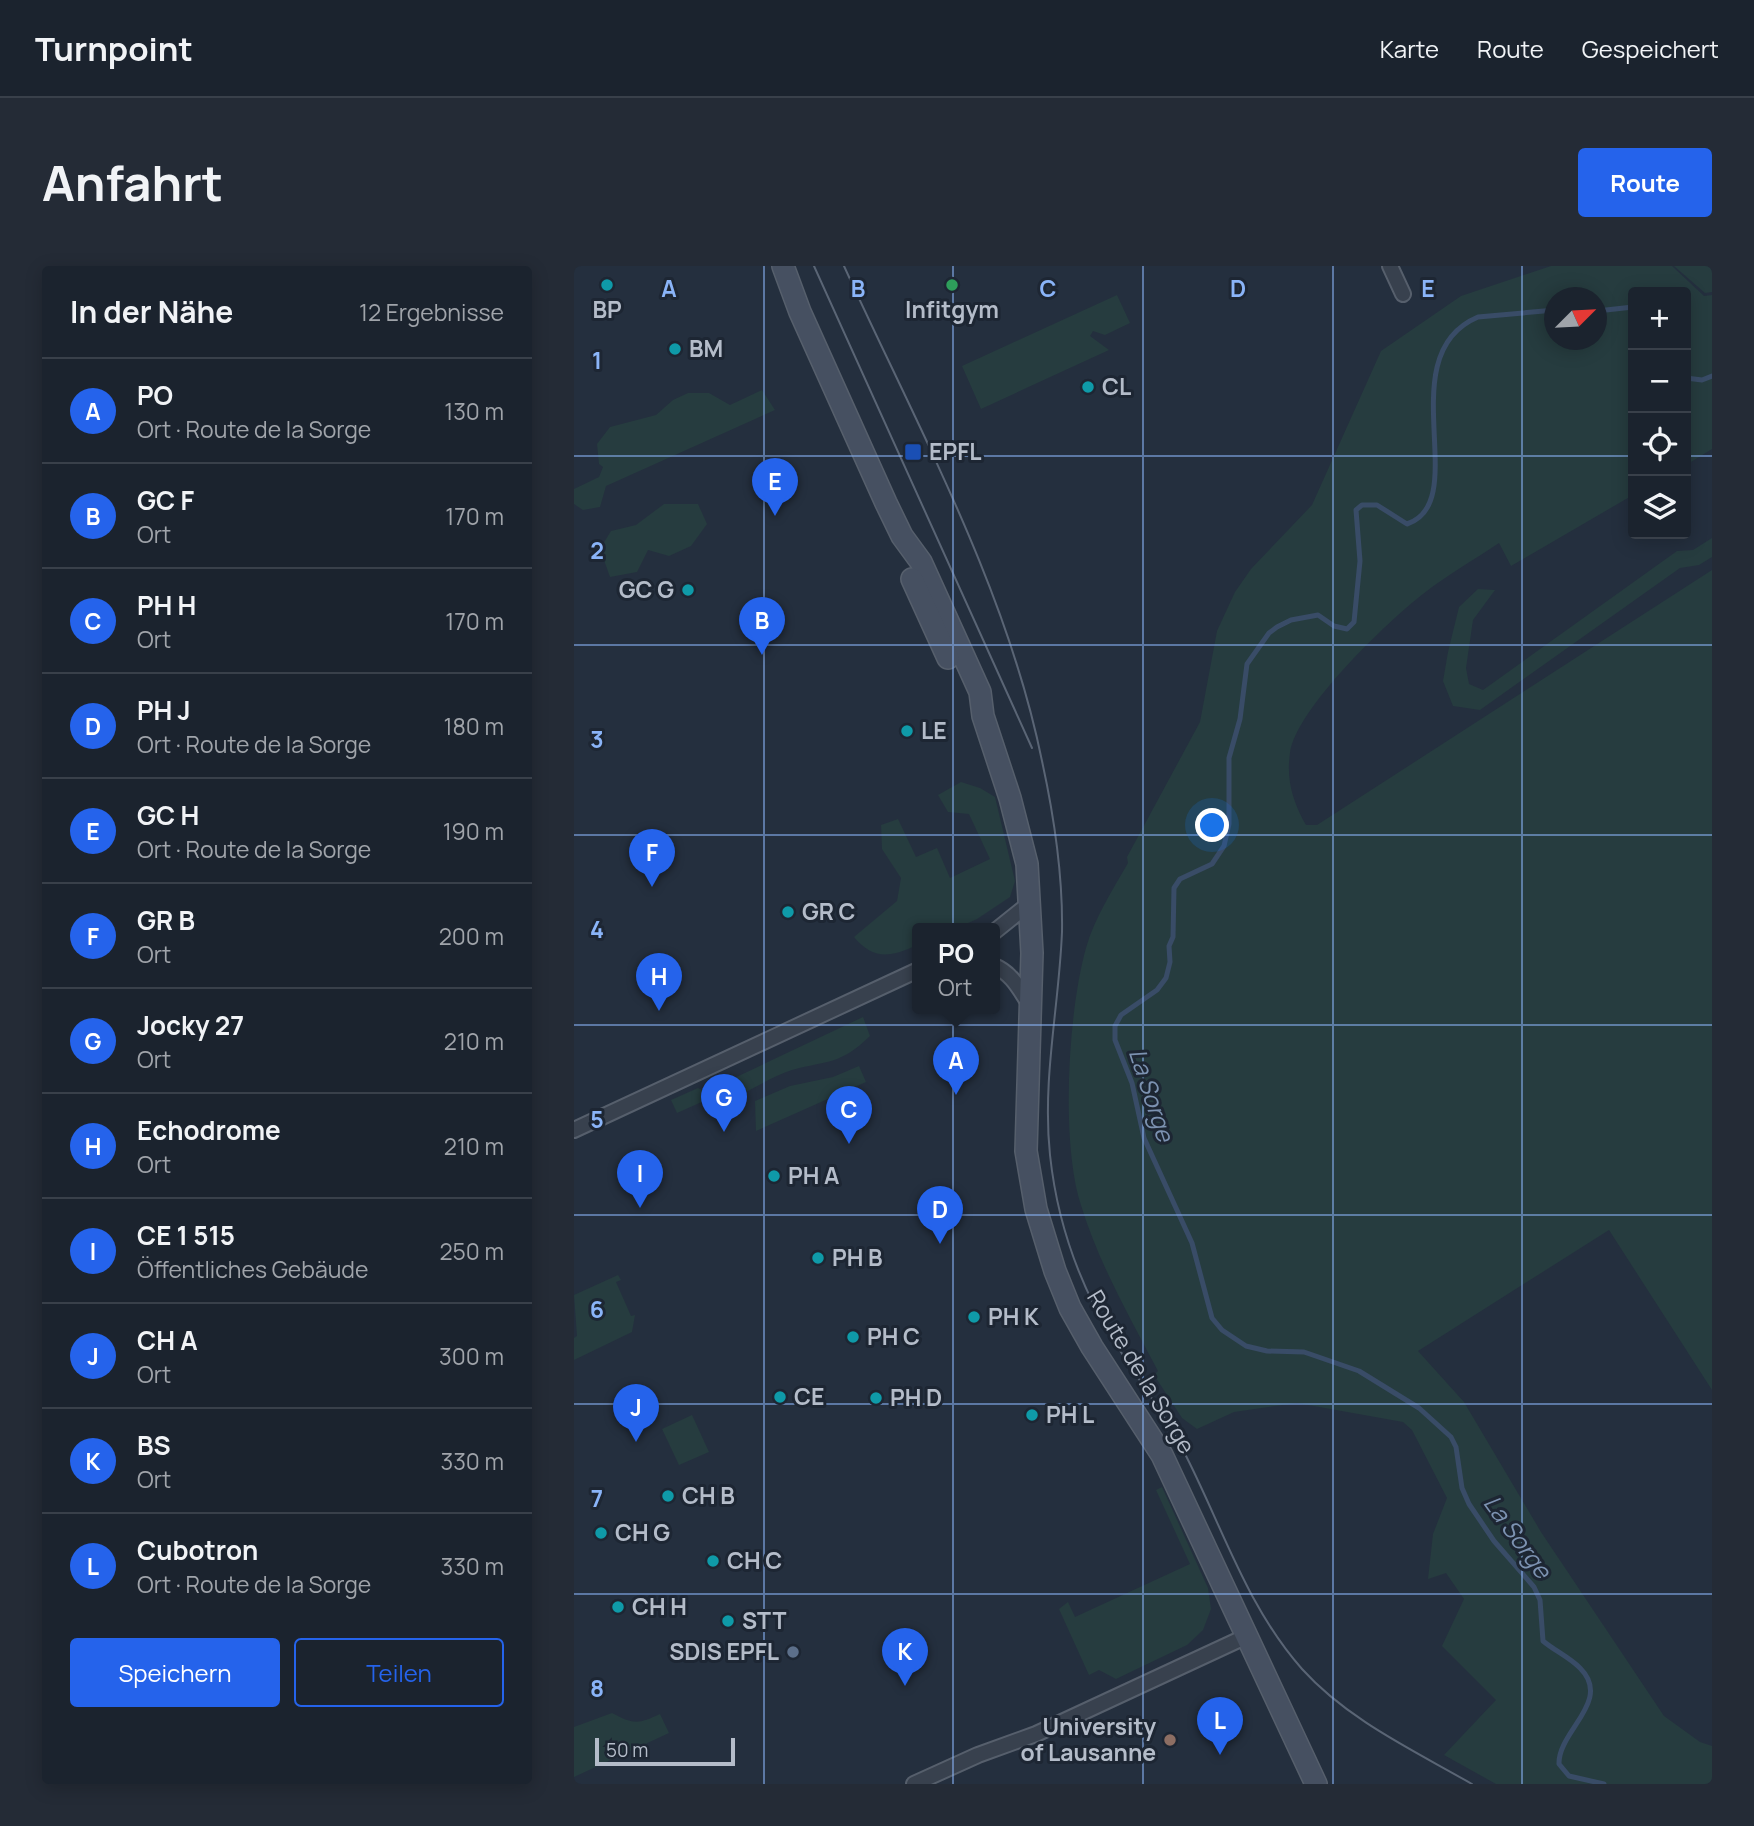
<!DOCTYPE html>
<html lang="de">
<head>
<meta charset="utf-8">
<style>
  body { margin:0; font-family:Manrope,sans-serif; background:#242b36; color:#f1f3f6 }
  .controls { position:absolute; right:21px; top:21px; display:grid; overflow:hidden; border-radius:7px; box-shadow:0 4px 18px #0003 }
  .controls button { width:63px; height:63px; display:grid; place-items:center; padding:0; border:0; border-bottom:2px solid #39404a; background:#1b232e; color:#f1f3f6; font:35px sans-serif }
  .compass { position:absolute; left:970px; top:21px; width:63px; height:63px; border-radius:50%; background:#1b232e; box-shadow:0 4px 18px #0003; rotate:66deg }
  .scale { position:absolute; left:21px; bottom:18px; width:140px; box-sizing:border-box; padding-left:7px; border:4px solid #b4bcc9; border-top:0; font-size:19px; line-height:24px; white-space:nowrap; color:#b4bcc9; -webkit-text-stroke:5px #1d2633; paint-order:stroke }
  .you { position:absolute; left:639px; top:560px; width:24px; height:24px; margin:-18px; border:5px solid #fff; border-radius:50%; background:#1a73e8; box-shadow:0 0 0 10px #1a73e833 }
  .badge { display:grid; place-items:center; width:46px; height:46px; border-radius:50%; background:#2563eb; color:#fff; font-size:23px; font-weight:700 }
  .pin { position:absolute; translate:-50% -58px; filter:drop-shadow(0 2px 4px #0008) }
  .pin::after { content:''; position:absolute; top:37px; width:24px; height:21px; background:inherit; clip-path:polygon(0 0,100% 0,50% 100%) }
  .popup { position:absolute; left:338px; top:657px; width:88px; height:91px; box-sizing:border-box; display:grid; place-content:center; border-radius:7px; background:#1b232e; filter:drop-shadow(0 2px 5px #0005); font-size:23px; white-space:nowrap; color:#a0a4aa }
  .popup b { font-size:26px; color:#f1f3f6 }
  .popup::after { content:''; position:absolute; left:50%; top:100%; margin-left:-14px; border:14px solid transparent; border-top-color:#1b232e }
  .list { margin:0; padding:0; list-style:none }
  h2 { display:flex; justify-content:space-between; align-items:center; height:91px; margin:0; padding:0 28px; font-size:30px }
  h2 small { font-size:23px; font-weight:400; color:#a0a4aa }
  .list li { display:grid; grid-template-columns:46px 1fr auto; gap:21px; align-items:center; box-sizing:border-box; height:105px; padding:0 28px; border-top:2px solid #39404a }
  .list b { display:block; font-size:26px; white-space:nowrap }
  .list p { margin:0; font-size:23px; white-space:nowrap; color:#a0a4aa }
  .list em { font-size:23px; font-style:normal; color:#a0a4aa }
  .actions { display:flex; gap:14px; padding:21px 28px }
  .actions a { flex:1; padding:16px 0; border:2px solid #2563eb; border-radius:7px; text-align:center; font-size:24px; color:#2563eb }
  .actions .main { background:#2563eb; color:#fff }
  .icon { flex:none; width:38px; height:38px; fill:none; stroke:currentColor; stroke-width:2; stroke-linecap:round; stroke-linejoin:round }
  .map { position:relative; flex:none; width:1138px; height:1518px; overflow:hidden; border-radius:7px }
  header { display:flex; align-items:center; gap:42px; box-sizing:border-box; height:98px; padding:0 35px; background:#1b232e; border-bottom:2px solid #39404a }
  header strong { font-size:33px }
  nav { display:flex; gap:38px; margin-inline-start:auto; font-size:24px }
  .intro { display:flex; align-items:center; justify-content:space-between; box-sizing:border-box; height:168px; padding:0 42px }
  h1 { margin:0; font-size:49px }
  .button { padding:18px 32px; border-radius:7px; background:#2563eb; color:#fff; font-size:24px; font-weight:700 }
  main { display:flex; gap:42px; padding:0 42px }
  aside { flex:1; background:#1b232e; border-radius:7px; box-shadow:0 4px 18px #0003 }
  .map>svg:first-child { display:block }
</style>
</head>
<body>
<header>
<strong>Turnpoint</strong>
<nav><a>Karte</a><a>Route</a><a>Gespeichert</a></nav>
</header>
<div class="intro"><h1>Anfahrt</h1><a class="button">Route</a></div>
<main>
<aside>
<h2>In der Nähe<small>12 Ergebnisse</small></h2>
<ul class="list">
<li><span class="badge">A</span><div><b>PO</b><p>Ort · Route de la Sorge</p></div><em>130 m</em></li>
<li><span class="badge">B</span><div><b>GC F</b><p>Ort</p></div><em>170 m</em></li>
<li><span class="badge">C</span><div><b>PH H</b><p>Ort</p></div><em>170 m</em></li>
<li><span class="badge">D</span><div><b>PH J</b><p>Ort · Route de la Sorge</p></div><em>180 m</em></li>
<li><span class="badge">E</span><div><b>GC H</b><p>Ort · Route de la Sorge</p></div><em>190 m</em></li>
<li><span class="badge">F</span><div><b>GR B</b><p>Ort</p></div><em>200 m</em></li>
<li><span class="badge">G</span><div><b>Jocky 27</b><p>Ort</p></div><em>210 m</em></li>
<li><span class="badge">H</span><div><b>Echodrome</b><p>Ort</p></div><em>210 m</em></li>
<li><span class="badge">I</span><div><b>CE 1 515</b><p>Öffentliches Gebäude</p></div><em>250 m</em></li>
<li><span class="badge">J</span><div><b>CH A</b><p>Ort</p></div><em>300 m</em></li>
<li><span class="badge">K</span><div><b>BS</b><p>Ort</p></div><em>330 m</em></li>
<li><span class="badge">L</span><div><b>Cubotron</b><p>Ort · Route de la Sorge</p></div><em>330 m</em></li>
</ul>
<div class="actions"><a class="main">Speichern</a><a>Teilen</a></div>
</aside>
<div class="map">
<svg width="1138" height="1518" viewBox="0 0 1138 1518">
  <rect width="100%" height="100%" fill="#242f3e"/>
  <g fill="#263c3f" fill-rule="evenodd">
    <path d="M977 0H1098L1130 30 1138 29V183L1112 199V26H1059V229L937 300 925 277C900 294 873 309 849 328 813 356 722 443 716 487 712 514 719 536 732 559H743L1138 304V1124L1035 964 844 1085 890 1136 967 1266 1090 1450 1126 1476 1138 1480V1518H922L870 1489 922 1434 868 1380 890 1333 872 1307 854 1313 859 1268 873 1232 838 1164 829 1156 723 1137 660 1146 623 1163 608 1152 580 1109 584 1105C555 1050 524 996 506 936 487 873 494 746 512 682 520 653 539 623 554 597L553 591 626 456 643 365 661 326 677 303 738 239 807 85 887 30ZM981 32H1023V74H981Z"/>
    <path d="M1100 0H1138V26L1131 27Z"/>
    <path d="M543 29 556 57 531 69 519 65 516 70 535 84 407 143 388 100Z"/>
    <path d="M188 124 201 144 32 220 26 241 9 244 0 238V223L25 211 29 201 25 198 23 178 36 161 82 149 99 134 114 127H135L156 139Z"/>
    <path d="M90 238H124L133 258 117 280 95 290 74 284 63 306 36 311 26 283 37 265 62 259Z"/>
    <path d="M1138 272V291L1125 299 1106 302 906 444 879 440 869 415 874 386 885 341 904 323 921 324 899 354 892 402 895 418 909 424 1103 285 1119 284Z"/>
    <path d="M387 516 406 522 421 531 441 615 436 631 403 653 381 663H344L343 679C317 691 300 695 280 671L323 635 327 612 308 583 307 559 324 553 342 591 363 582 376 612 416 593 395 548 374 546 364 529Z"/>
    <path d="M289 751 296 770C266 799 255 794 218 804 201 809 185 820 169 827L151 822 156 814Z"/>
    <path d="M285 800 292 816 182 865 181 835 216 820 259 811Z"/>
    <path d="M124 822 141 830 103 847 97 834Z"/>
    <path d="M44 1009 47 1014 42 1016 57 1050 61 1049 58 1066 0 1094V1072L3 1070 0 1029Z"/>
    <path d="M118 1149 135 1186 105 1199 88 1163Z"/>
    <path d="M588 1221 634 1322 637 1343 629 1364 613 1379 542 1413 525 1404 515 1409 485 1343 494 1336 501 1351 616 1298 582 1224Z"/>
    <path d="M38 1447C61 1459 64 1458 86 1448L95 1467 0 1511V1461Z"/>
  </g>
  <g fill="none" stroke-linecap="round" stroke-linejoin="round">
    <g stroke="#394c67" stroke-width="5">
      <path d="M981 44 904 51C814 89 900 236 833 258L803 239H788L782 244 786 295 780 356 773 363 760 360 744 349 717 354 703 361 695 367 673 398 666 453 655 492V558L650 580 638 598 606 613 600 622 599 671 595 680 596 696 592 712 583 724 547 749 541 760V774L558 817 570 872 618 977 638 1052 648 1064 672 1080 693 1085 730 1086 785 1105 845 1142 877 1171 882 1181 888 1222 895 1238 920 1275 960 1321 966 1334 969 1375C981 1385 995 1391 1006 1402 1039 1435 984 1465 985 1498L995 1510 1030 1518"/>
      <path d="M1023 45 1059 41"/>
      <path d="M1112 112 1128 114 1138 110"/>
    </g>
    <g stroke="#565f6c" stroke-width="18">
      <g id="street">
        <path d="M816 0 829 28"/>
        <path d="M420 666 455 638"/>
        <path d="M420 700C438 707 446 724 456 739"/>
        <path d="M0 864 344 704"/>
        <path d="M340 1518 404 1489 462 1468 673 1370"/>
      </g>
    </g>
    <g stroke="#565f6c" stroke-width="24">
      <g id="secondary">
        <path d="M209 0 226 46 312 237 328 270 347 296 406 426 409 450 436 532 453 598 458 687 452 885 462 943 481 1005 496 1042 518 1081 588 1189 742 1518"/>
        <path d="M338 313 374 392"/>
      </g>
    </g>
    <use href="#street" stroke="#38414e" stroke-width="14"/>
    <use href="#secondary" stroke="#465061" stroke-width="21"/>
    <g stroke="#5a6575" stroke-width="2">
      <path d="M240 0 458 482"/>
      <path d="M270 0C343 160 433 322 468 495 480 550 489 609 488 666 485 741 468 813 476 889 483 955 505 1018 540 1075 562 1111 589 1145 609 1184 647 1257 672 1340 728 1403 774 1454 839 1484 898 1518"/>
    </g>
  </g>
  <path fill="none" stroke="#8ab4f8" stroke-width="2" stroke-opacity="0.55" d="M190 0V1518M379 0V1518M569 0V1518M759 0V1518M948 0V1518M0 190H1059M1112 190H1138M0 379H1138M0 569H1138M0 759H1138M0 949H1138M0 1138H1138M0 1328H1138"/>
  <g fill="#0f9aa8" stroke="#1d2633" stroke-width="2.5">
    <circle cx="33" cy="19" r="7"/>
    <circle cx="101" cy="83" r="7"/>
    <circle cx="514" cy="121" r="7"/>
    <circle cx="114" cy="324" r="7"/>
    <circle cx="333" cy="465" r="7"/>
    <circle cx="214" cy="646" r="7"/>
    <circle cx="200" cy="910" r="7"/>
    <circle cx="244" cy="992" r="7"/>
    <circle cx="400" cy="1051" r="7"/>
    <circle cx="279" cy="1071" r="7"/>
    <circle cx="206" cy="1131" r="7"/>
    <circle cx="302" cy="1132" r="7"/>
    <circle cx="458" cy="1149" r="7"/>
    <circle cx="94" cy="1230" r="7"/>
    <circle cx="27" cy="1267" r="7"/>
    <circle cx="139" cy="1295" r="7"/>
    <circle cx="44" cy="1341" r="7"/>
    <circle cx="154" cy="1355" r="7"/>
  </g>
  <circle fill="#2e9e5b" stroke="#1d2633" stroke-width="2.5" cx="378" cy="19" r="7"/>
  <rect fill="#1a4fb4" stroke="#1d2633" stroke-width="2.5" x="330" y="177" width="18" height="18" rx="3.5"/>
  <circle fill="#5c6f8a" stroke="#1d2633" stroke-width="2.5" cx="219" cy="1386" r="7"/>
  <circle fill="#8d6e63" stroke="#1d2633" stroke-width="2.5" cx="596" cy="1474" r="7"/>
  <g text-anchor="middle" stroke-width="6" stroke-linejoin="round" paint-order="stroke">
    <g font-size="23" font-weight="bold" fill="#b4bcc9" stroke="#1d2633" text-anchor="start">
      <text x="33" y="52" text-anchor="middle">BP</text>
      <text x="378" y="52" text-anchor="middle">Infitgym</text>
      <text x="115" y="91">BM</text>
      <text x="528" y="129">CL</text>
      <text x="355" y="194">EPFL</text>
      <text x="100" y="332" text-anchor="end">GC G</text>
      <text x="347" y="473">LE</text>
      <text x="228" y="654">GR C</text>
      <text x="214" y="918">PH A</text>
      <text x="258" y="1000">PH B</text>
      <text x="414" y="1059">PH K</text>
      <text x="293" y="1079">PH C</text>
      <text x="220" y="1139">CE</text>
      <text x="316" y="1140">PH D</text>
      <text x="472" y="1157">PH L</text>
      <text x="108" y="1238">CH B</text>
      <text x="41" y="1275">CH G</text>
      <text x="153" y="1303">CH C</text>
      <text x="58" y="1349">CH H</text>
      <text x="168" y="1363">STT</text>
      <text x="205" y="1394" text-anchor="end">SDIS EPFL</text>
      <text x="582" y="1469" text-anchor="end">University<tspan x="582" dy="26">of Lausanne</tspan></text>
    </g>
    <g font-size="23" fill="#b4bcc9" stroke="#1d2633">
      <text transform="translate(567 1106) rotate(59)" y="8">Route de la Sorge</text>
    </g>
    <g font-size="24" font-style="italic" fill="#7c92b1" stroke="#1d2633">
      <text transform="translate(577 829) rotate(72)" y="8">La Sorge</text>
      <text transform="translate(943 1271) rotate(54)" y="8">La Sorge</text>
    </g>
  </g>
  <g font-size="23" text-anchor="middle" font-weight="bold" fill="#8ab4f8" stroke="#1d2633" stroke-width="6" stroke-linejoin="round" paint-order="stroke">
    <text x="95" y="31">A</text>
    <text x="284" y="31">B</text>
    <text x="474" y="31">C</text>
    <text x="664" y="31">D</text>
    <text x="854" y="31">E</text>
    <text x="23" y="103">1</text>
    <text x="23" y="293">2</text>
    <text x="23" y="482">3</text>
    <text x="23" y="672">4</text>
    <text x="23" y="862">5</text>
    <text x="23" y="1052">6</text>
    <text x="23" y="1241">7</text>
    <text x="23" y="1431">8</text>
  </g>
</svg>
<div class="controls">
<button>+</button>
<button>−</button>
<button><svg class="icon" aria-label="locate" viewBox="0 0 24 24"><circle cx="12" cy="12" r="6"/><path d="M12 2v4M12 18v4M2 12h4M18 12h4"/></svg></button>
<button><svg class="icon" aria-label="layers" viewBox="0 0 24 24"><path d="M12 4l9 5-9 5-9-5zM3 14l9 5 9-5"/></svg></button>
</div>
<svg class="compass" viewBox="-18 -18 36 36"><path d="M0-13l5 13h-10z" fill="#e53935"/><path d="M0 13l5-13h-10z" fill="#a0a4aa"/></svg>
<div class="scale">50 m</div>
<div class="you"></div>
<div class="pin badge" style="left:382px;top:829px">A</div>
<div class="popup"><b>PO</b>Ort</div>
<div class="pin badge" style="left:188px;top:389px">B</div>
<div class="pin badge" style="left:275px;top:878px">C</div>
<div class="pin badge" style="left:366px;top:978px">D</div>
<div class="pin badge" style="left:201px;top:250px">E</div>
<div class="pin badge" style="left:78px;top:621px">F</div>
<div class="pin badge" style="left:150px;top:866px">G</div>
<div class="pin badge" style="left:85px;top:745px">H</div>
<div class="pin badge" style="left:66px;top:942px">I</div>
<div class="pin badge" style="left:62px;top:1176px">J</div>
<div class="pin badge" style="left:331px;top:1420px">K</div>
<div class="pin badge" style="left:646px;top:1489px">L</div>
</div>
</main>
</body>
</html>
